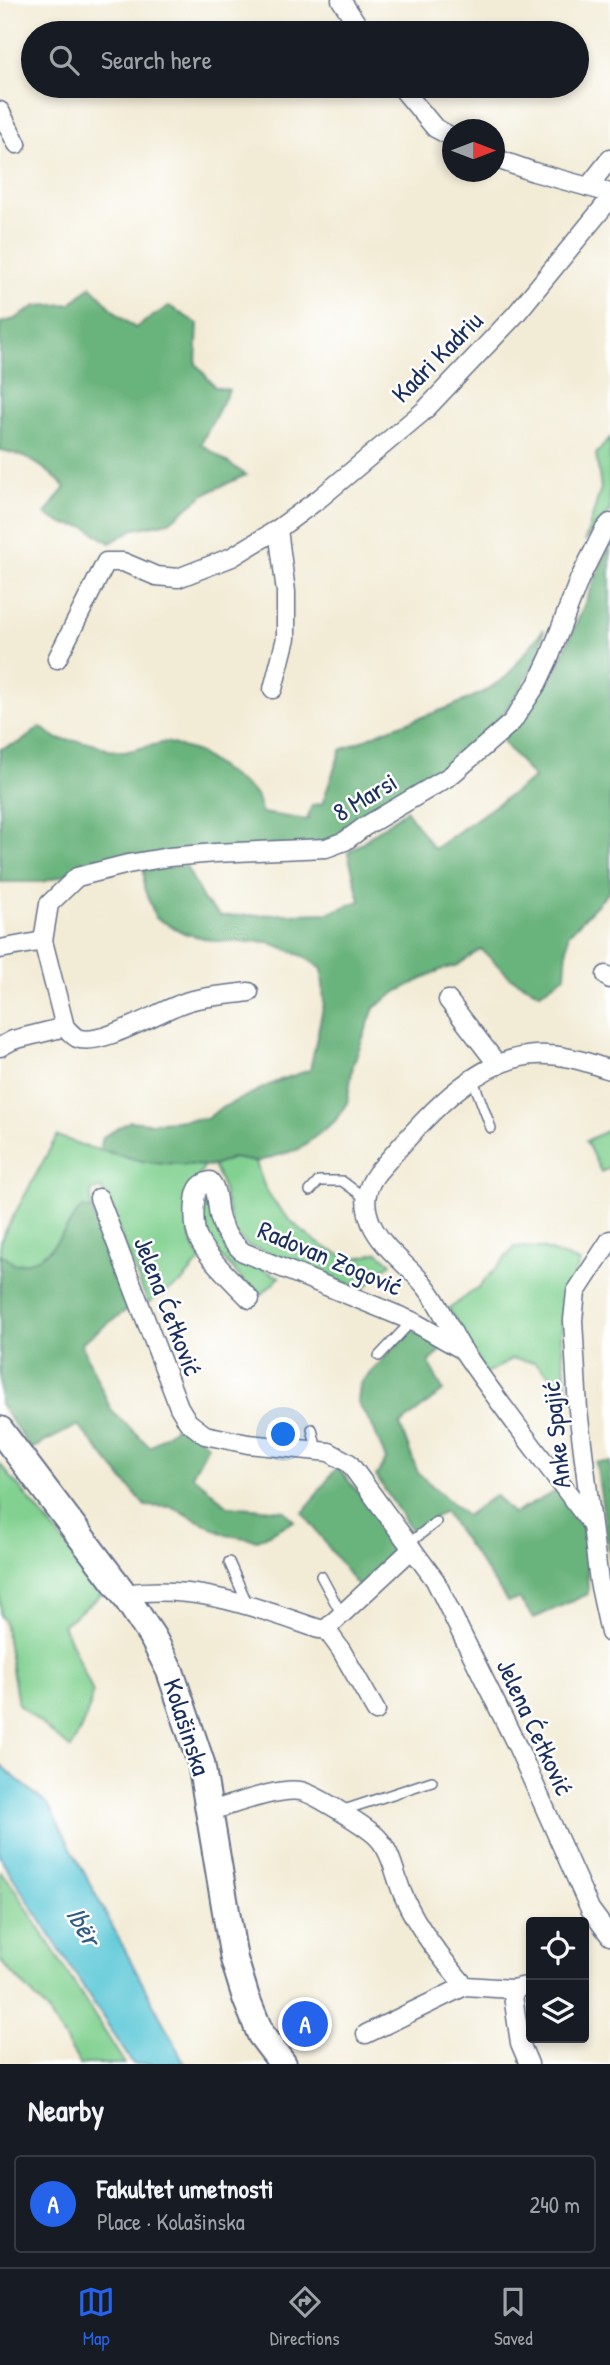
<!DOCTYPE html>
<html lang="en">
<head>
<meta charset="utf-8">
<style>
  body { margin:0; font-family:"Patrick Hand",sans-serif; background:#20242c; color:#f1f3f6 }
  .controls { position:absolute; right:21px; bottom:21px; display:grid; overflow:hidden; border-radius:7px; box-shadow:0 4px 10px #0003 }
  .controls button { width:63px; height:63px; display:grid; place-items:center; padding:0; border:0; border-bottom:2px solid #363941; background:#171b24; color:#f1f3f6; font:35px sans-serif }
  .compass { position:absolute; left:442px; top:119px; width:63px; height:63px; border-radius:50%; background:#171b24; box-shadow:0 4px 10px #0003; rotate:90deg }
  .you { position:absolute; left:284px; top:1435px; width:24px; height:24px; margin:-18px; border:5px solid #fff; border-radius:50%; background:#1a73e8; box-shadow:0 0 0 10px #1a73e833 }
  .badge { display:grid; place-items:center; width:46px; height:46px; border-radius:50%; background:#2563eb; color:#fff; font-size:23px; font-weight:700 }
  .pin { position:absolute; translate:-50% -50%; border:4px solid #fff; box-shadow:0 2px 7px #0006 }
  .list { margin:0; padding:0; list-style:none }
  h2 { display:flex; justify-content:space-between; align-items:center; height:91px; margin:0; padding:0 28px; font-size:30px }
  h2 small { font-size:23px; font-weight:400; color:#9ea1a6 }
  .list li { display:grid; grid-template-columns:46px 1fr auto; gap:21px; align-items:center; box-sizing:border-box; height:98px; margin:0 14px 14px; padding:0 14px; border:2px solid #363941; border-radius:7px }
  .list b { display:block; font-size:26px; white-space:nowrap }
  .list p { margin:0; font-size:23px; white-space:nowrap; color:#9ea1a6 }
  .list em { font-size:23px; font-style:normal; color:#9ea1a6 }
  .icon { flex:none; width:38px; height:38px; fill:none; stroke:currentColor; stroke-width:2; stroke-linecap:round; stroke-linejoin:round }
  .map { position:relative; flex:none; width:610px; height:2064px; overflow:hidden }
  .search { position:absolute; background:#171b24; box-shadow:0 4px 10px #0003; left:21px; right:21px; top:21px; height:77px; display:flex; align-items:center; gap:18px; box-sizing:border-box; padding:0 24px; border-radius:38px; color:#9ea1a6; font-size:26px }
  .sheet { height:203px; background:#171b24 }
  nav { display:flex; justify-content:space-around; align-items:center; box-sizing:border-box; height:98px; border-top:2px solid #363941; background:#171b24; font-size:19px; color:#9ea1a6 }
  nav a { display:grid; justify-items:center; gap:4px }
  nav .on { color:#2563eb }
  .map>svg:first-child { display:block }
</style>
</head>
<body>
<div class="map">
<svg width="610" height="2064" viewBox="0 0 610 2064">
  <rect width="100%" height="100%" fill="#fff"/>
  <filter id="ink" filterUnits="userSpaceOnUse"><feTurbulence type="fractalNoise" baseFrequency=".0143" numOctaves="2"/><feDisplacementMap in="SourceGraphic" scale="14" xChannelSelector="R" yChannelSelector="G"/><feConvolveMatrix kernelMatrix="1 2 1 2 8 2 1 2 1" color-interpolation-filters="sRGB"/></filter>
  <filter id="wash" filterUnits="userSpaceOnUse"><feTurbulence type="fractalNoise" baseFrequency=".00686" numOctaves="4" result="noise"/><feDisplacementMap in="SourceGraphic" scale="28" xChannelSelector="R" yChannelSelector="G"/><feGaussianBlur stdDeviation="1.57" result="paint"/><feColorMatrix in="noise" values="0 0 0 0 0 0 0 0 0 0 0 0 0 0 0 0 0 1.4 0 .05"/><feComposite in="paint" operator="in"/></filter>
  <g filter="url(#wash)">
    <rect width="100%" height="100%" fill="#f2ebd5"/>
    <g fill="#82d191" stroke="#4e8078" stroke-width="2">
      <path d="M610 438V511L585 541 601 488 596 454Z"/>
      <path d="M610 1129V1168L601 1172 586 1141Z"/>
      <path d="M57 1136 84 1146 142 1161 204 1166C187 1197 180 1229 201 1260L181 1283 148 1303 102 1189 91 1191 92 1210 81 1208C62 1233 49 1265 14 1265L0 1253V1241Z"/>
      <path d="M233 1158 256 1162C259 1171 261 1180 266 1189 279 1215 325 1257 356 1257 363 1258 371 1254 378 1252L391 1263 363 1289 247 1245 233 1231 221 1182 213 1166Z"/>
      <path d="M204 1201H209L246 1262 280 1277 259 1297 209 1244 200 1216Z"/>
      <path d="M515 1247 542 1248 580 1262 564 1300 561 1338 567 1388 534 1362 512 1359 486 1374 449 1309 480 1286Z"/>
      <path d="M0 1464 105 1592 63 1625 93 1692 86 1718 71 1749 18 1704 4 1621 0 1615Z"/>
      <path d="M0 1871 11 1883 125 2064H80L47 2010 0 1960Z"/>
    </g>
    <g fill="#69b37b" stroke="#42716c" stroke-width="2">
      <path d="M91 286 118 315 135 328 169 306 198 324 196 364 215 387 229 390 201 444 246 475 206 493 169 522 134 529 110 543 86 527 63 524 45 514 65 487C45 467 28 455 0 450V323L15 319 36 306 71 304Z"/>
      <path d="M610 545V891L568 935 565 976 540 993 511 978 481 949 458 965 440 970 398 991 374 1008 353 1065 347 1103 335 1121 299 1149 256 1162 232 1158 213 1166 147 1162 100 1150 103 1137 130 1121 149 1123 208 1118 219 1109 280 1080 310 1070 324 1003 322 969 303 956 269 942 215 941 184 933 156 918 144 888V870L186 866 204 901 221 916 329 913 360 901 348 853 406 810 434 849 534 778 501 739 554 675Z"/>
      <path d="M544 629 538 656 519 692 501 716 465 753 341 835 322 844 81 870 42 882H0V749L21 742 40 727 58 739 93 743 108 750 125 752 166 742 198 752 247 787 256 795 262 813 307 820 312 805 322 804 341 750 386 730 450 707 484 692 507 676Z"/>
      <path d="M81 1208 92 1210 128 1309 81 1343 111 1410 150 1447 181 1423 208 1445 192 1475 228 1506 285 1511 294 1521 258 1540 226 1535 172 1507 145 1506 78 1425 31 1449 0 1404V1253L14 1264C49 1264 62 1233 81 1208Z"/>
      <path d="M411 1329 442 1348 429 1363 443 1391 400 1425 418 1473 466 1516 495 1495 513 1514 558 1490 583 1525 587 1556 588 1594 534 1618 519 1599 508 1602 444 1511 413 1533 376 1476 386 1460 374 1429 358 1403 360 1384Z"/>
      <path d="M596 1462H610V1559Z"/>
      <path d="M337 1467 404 1547 360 1589 303 1513Z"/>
    </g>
    <path fill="#5ec9d8" stroke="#3c7c9b" stroke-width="2" d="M0 1765 49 1806 185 2064H133L0 1857Z"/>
  </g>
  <g filter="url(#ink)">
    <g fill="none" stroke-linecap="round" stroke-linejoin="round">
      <g stroke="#667188" stroke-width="12">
        <g id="service">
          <path d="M473 1080 491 1128"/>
          <path d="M310 1191 319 1181H342L365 1198"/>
          <path d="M379 1356 412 1321"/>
          <path d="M312 1429 317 1450"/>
          <path d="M408 1544 436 1522"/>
          <path d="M229 1562 248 1605"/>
          <path d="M321 1576 342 1615"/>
          <path d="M341 1811 432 1781"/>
        </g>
      </g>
      <g stroke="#667188" stroke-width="21">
        <g id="minor">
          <path d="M341 0 363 33"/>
          <path d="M400 86 435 128 452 137"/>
          <path d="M0 111 17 144"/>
          <path d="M494 158 534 172 610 193"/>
          <path d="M588 187 610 159"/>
          <path d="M57 659 106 562H123L156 576 178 578 232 557 278 529 320 498 425 410 516 314 610 199"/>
          <path d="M273 689 286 638V592L278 529"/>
          <path d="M43 941 49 904 77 877 128 864 169 857 215 853 326 848 345 841 364 827 450 776 512 722 537 684 550 656 579 580 604 530 610 523"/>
          <path d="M0 949 43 941 65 1027C69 1031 72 1035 77 1038 101 1048 163 1008 189 1001 208 996 229 995 249 992"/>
          <path d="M606 975 610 979"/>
          <path d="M448 1000 498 1065"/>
          <path d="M0 1047 13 1040 65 1027"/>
          <path d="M99 1198 179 1407 188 1422 205 1435 248 1444 329 1452 349 1463 435 1580 518 1748 590 1909 610 1936"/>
          <path d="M610 1240 576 1292 573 1320 578 1410 592 1525 599 1582 610 1633"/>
          <path d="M250 1299C237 1285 206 1257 199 1240 194 1230 194 1213 195 1202 196 1191 198 1184 210 1181 219 1191 216 1207 220 1219 224 1234 232 1242 243 1252L412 1321 463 1350"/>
          <path d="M592 1525C549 1467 504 1411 464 1352 450 1331 442 1307 426 1287 409 1265 383 1250 371 1223 363 1203 365 1189 377 1173 419 1126 477 1050 548 1055 569 1056 590 1063 610 1070"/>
          <path d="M124 1594C196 1584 252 1606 319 1629H326L412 1549"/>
          <path d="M326 1629 341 1650 376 1711"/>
          <path d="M210 1811C232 1805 279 1787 300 1791 312 1792 369 1828 378 1838 393 1854 395 1878 404 1897 418 1929 442 1959 465 1986"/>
          <path d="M512 1989 520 2043 529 2064"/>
          <path d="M366 2034 465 1986 512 1989 531 1985"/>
        </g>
      </g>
      <g stroke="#667188" stroke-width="30">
        <path id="secondary" d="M0 1430 124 1594 153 1638 170 1671 201 1763 234 1959 246 1998 261 2035 283 2064"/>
      </g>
      <use href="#service" stroke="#fff" stroke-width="9"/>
      <use href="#minor" stroke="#fff" stroke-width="18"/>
      <use href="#secondary" stroke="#fff" stroke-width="26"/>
    </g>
  </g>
  <g text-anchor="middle" stroke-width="5" stroke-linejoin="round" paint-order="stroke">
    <g font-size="26" fill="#1b2f5e" stroke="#fff">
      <text transform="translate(437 357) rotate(-45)" y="9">Kadri Kadriu</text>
      <text transform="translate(365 797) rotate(-31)" y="9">8 Marsi</text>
      <text transform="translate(330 1258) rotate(23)" y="9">Radovan Zogović</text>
      <text transform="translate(168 1306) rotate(69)" y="9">Jelena Ćetković</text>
      <text transform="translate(556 1435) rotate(-96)" y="9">Anke Spajić</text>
      <text transform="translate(187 1727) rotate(72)" y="9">Kolašinska</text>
      <text transform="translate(535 1727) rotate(65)" y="9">Jelena Ćetković</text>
    </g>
    <g font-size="28" font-style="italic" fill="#2f5d83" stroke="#fff">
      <text transform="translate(84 1926) rotate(60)" y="10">Ibër</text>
    </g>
  </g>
</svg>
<div class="controls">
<button><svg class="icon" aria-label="locate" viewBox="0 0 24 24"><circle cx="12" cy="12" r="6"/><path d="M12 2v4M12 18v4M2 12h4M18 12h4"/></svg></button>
<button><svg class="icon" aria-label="layers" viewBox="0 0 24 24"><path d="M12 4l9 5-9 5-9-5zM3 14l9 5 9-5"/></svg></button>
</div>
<svg class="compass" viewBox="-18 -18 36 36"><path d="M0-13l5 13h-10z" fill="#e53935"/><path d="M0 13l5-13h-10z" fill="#9ea1a6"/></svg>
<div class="you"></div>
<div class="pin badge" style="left:305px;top:2024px">A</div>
<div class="search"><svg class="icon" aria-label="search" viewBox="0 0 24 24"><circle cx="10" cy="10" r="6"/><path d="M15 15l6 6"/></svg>Search here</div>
</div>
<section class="sheet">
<h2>Nearby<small></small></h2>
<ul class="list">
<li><span class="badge">A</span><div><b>Fakultet umetnosti</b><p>Place · Kolašinska</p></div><em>240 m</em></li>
</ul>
</section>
<nav>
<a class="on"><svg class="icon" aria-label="map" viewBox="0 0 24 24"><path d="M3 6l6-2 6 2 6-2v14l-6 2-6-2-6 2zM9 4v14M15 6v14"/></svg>Map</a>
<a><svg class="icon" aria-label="directions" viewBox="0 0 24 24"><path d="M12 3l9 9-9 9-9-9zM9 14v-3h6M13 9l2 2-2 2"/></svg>Directions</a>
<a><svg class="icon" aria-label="saved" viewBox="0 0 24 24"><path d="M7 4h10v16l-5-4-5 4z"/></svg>Saved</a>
</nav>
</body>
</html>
